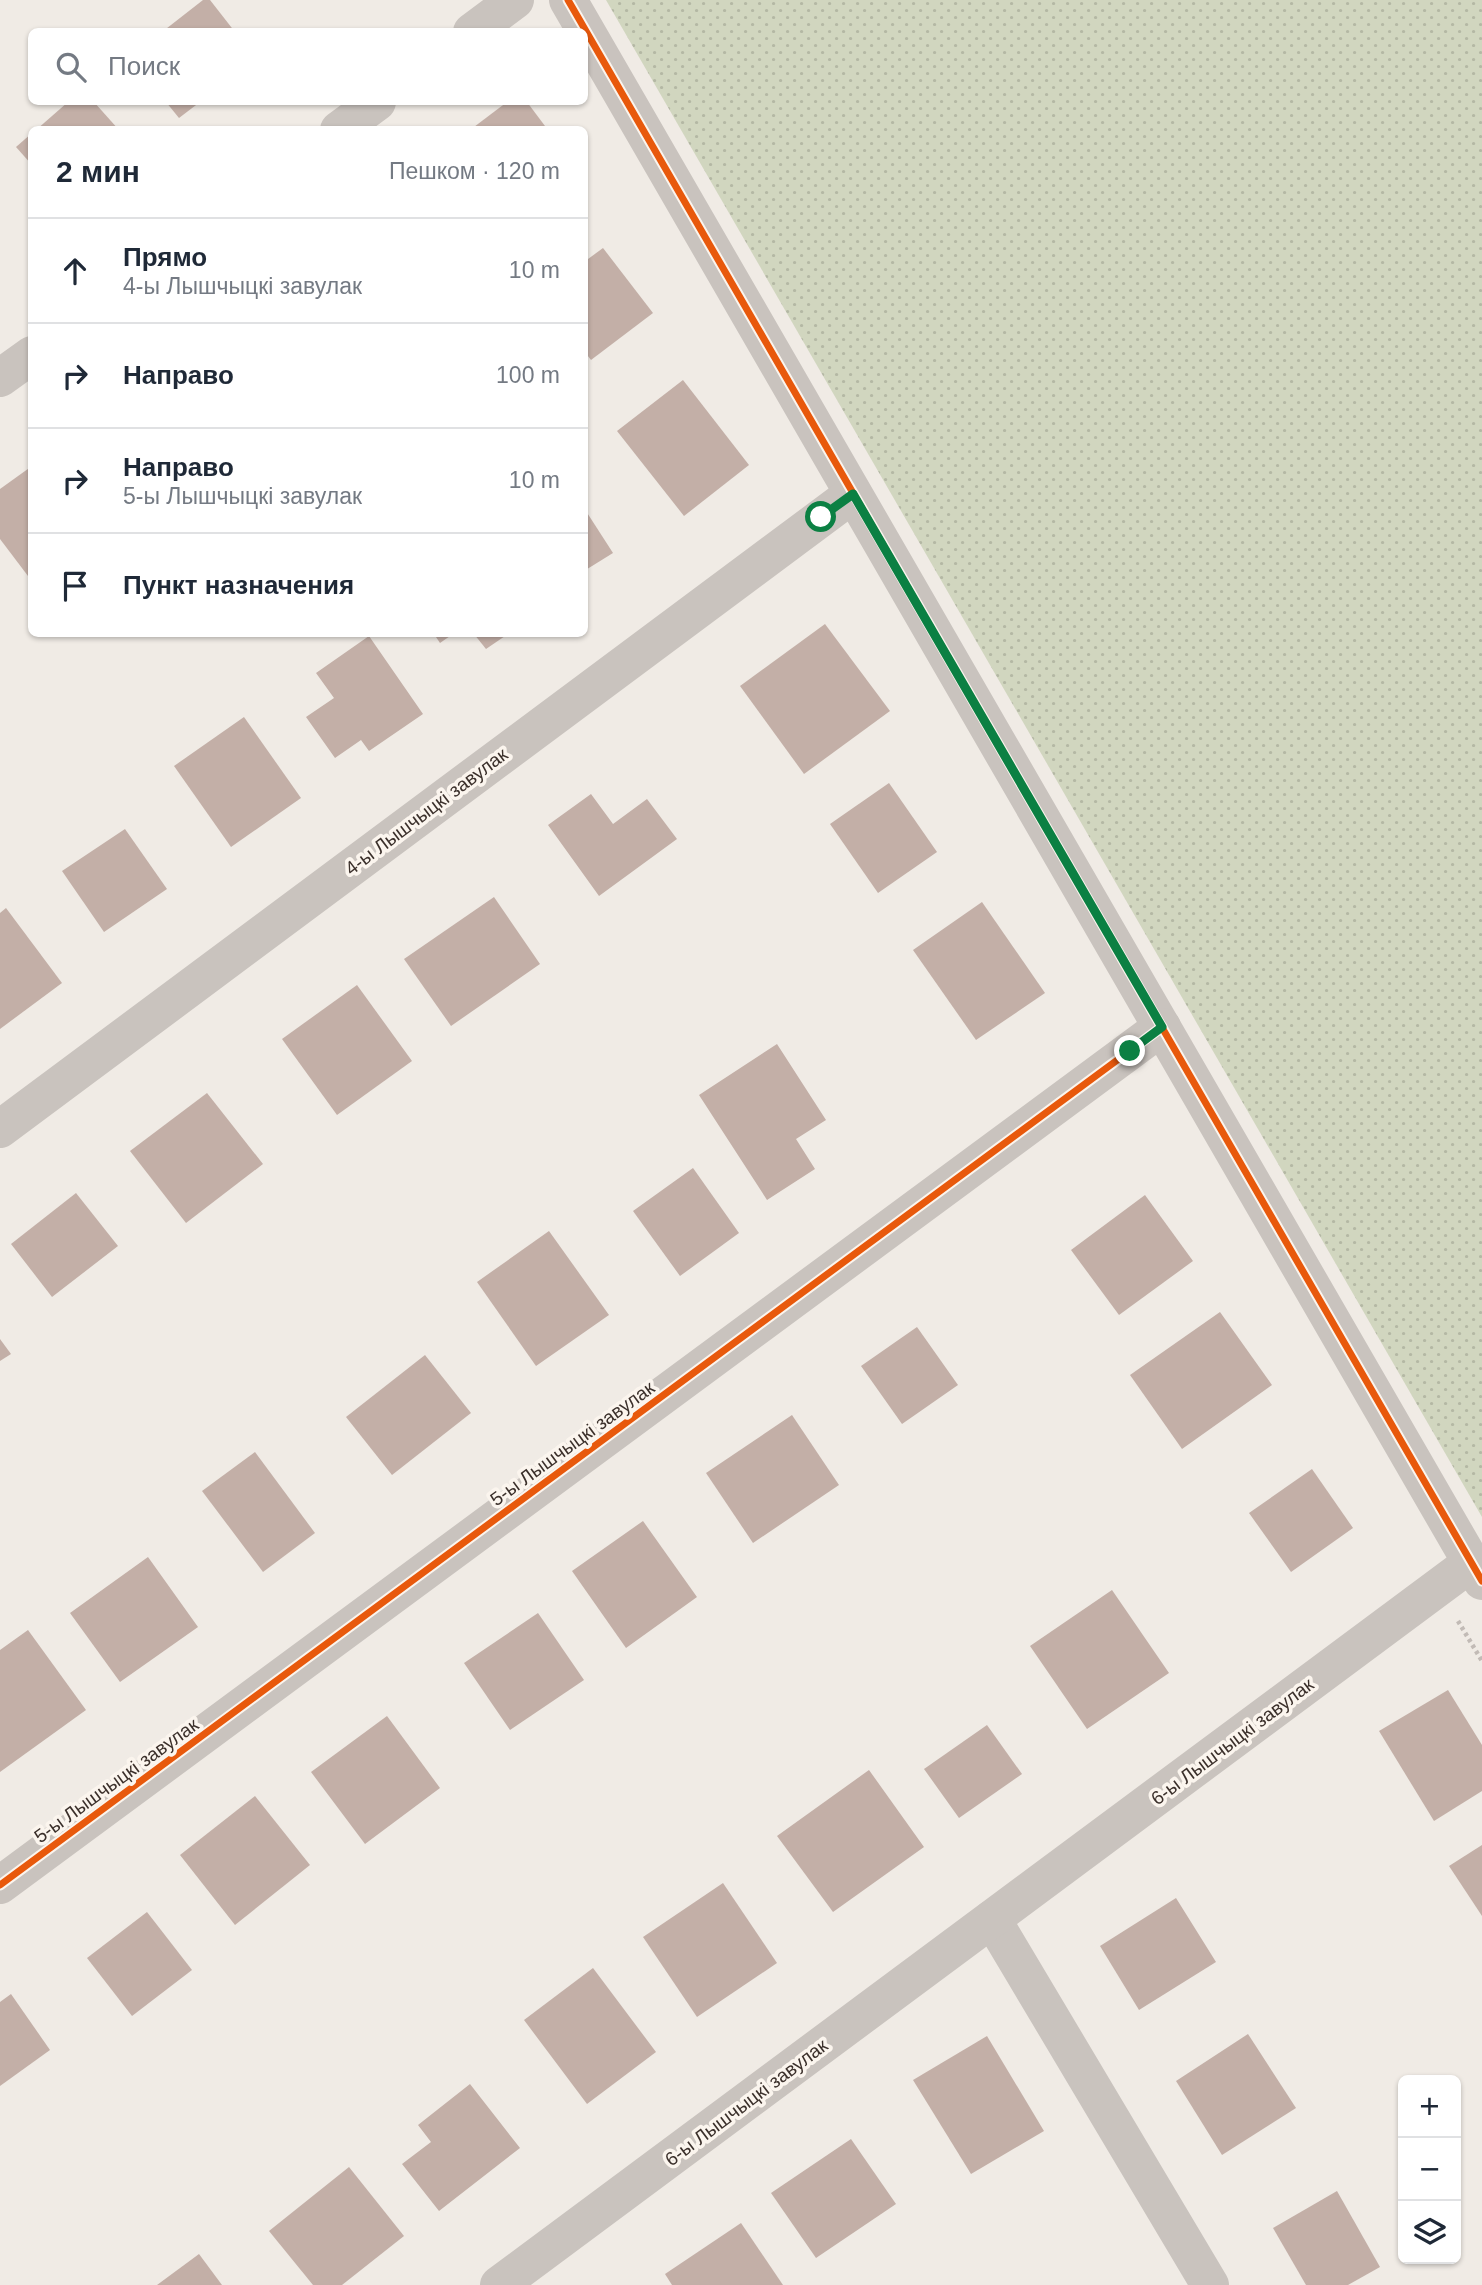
<!DOCTYPE html>
<html lang="ru">
<head>
<meta charset="utf-8">
<style>
  body { margin:0; font-family:Helvetica,sans-serif; background:#f2f2f3; color:#1f2937 }
  .controls { position:absolute; right:21px; bottom:21px; display:grid; overflow:hidden; border-radius:10px; box-shadow:0 2px 5px #0004 }
  .controls button { width:63px; height:63px; display:grid; place-items:center; padding:0; border:0; border-bottom:2px solid #e0e1e3; background:#fff; color:#1f2937; font:35px sans-serif }
  .stop { position:absolute; width:21px; height:21px; margin:-16px; border:5px solid #0b8043; border-radius:50%; background:#fff }
  .stop.end { background:#0b8043; border-color:#fff; box-shadow:0 2px 7px #0008 }
  .list { margin:0; padding:0; list-style:none }
  h2 { display:flex; justify-content:space-between; align-items:center; height:91px; margin:0; padding:0 28px; font-size:30px }
  h2 small { font-size:23px; font-weight:400; color:#747a83 }
  .list li { display:grid; grid-template-columns:46px 1fr auto; gap:21px; align-items:center; box-sizing:border-box; height:105px; padding:0 28px; border-top:2px solid #e0e1e3 }
  .list b { display:block; font-size:26px; white-space:nowrap }
  .list p { margin:0; font-size:23px; white-space:nowrap; color:#747a83 }
  .list em { font-size:23px; font-style:normal; color:#747a83 }
  .icon { flex:none; width:38px; height:38px; fill:none; stroke:currentColor; stroke-width:2; stroke-linecap:round; stroke-linejoin:round }
  .map { position:relative; flex:none; width:1482px; height:2285px; overflow:hidden }
  .search { position:absolute; background:#fff; box-shadow:0 2px 5px #0004; left:28px; top:28px; width:560px; height:77px; display:flex; align-items:center; gap:18px; box-sizing:border-box; padding:0 24px; border-radius:10px; color:#747a83; font-size:26px }
  .panel { position:absolute; background:#fff; box-shadow:0 2px 5px #0004; left:28px; top:126px; width:560px; height:511px; border-radius:10px }
  .map>svg:first-child { display:block }
</style>
</head>
<body>
<div class="map">
<svg width="1482" height="2285" viewBox="0 0 1482 2285">
  <defs>
    <pattern id="grass-dots" width="8" height="8" patternUnits="userSpaceOnUse" patternTransform="scale(1.75)"><rect width="8" height="8" fill="#d1d6bf"/><path d="M2 2h.1M6 6h.1" fill="none" stroke="#b4b8a4" stroke-width="1.8" stroke-linecap="round"/></pattern>
  </defs>
  <rect width="100%" height="100%" fill="#f0ebe5"/>
  <path fill="url(#grass-dots)" d="M606 0H1482V1517Z"/>
  <g fill="#c3afa7">
    <path d="M203 0H210L235 32H162Z"/>
    <path d="M68 102H94L119 130H36Z"/>
    <path d="M166 102H200L179 118Z"/>
    <path d="M507 102H527L548 130H470Z"/>
    <path d="M32 133V165L16 147Z"/>
    <path d="M603 248 653 313 591 360 584 351V262Z"/>
    <path d="M683 380 749 465 684 516 617 431Z"/>
    <path d="M32 466V573L28 576 0 539V489Z"/>
    <path d="M584 508 613 553 584 571Z"/>
    <path d="M825 624 890 711 804 774 740 686Z"/>
    <path d="M434 634H453L440 643Z"/>
    <path d="M474 634H508L486 649Z"/>
    <path d="M369 636 423 714 369 751 361 740 335 758 306 717 334 698 316 673Z"/>
    <path d="M244 717 301 798 231 847 174 766Z"/>
    <path d="M889 783 937 852 878 893 830 824Z"/>
    <path d="M591 794 613 824 647 799 677 839 599 896 548 825Z"/>
    <path d="M125 829 167 889 104 932 62 871Z"/>
    <path d="M494 897 540 964 451 1026 404 959Z"/>
    <path d="M982 902 1045 993 976 1040 913 950Z"/>
    <path d="M6 908 62 983 0 1029V913Z"/>
    <path d="M357 985 412 1061 337 1115 282 1039Z"/>
    <path d="M777 1044 826 1120 796 1139 815 1169 767 1200 699 1095Z"/>
    <path d="M207 1093 263 1164 186 1223 130 1151Z"/>
    <path d="M693 1168 739 1233 680 1276 633 1211Z"/>
    <path d="M76 1193 118 1246 52 1297 11 1244Z"/>
    <path d="M1145 1195 1193 1261 1119 1315 1071 1250Z"/>
    <path d="M549 1231 609 1315 536 1366 477 1282Z"/>
    <path d="M1220 1312 1272 1385 1182 1449 1130 1375Z"/>
    <path d="M917 1327 958 1385 902 1424 861 1366Z"/>
    <path d="M0 1339 11 1354 0 1361Z"/>
    <path d="M425 1355 471 1413 392 1475 346 1417Z"/>
    <path d="M792 1415 839 1485 753 1543 706 1473Z"/>
    <path d="M255 1452 315 1533 263 1572 202 1491Z"/>
    <path d="M1312 1469 1353 1528 1291 1572 1249 1513Z"/>
    <path d="M643 1521 697 1597 626 1648 572 1571Z"/>
    <path d="M148 1557 198 1627 120 1682 70 1613Z"/>
    <path d="M1112 1590 1169 1673 1087 1729 1030 1646Z"/>
    <path d="M538 1613 584 1680 510 1730 464 1663Z"/>
    <path d="M28 1630 86 1710 0 1772V1650Z"/>
    <path d="M1448 1690 1482 1745V1791L1434 1821 1379 1731Z"/>
    <path d="M387 1716 440 1788 365 1844 311 1772Z"/>
    <path d="M987 1725 1022 1774 959 1818 924 1769Z"/>
    <path d="M869 1770 924 1847 833 1912 777 1836Z"/>
    <path d="M255 1796 310 1865 235 1925 180 1855Z"/>
    <path d="M1482 1845V1916L1449 1866Z"/>
    <path d="M723 1883 777 1963 697 2017 643 1937Z"/>
    <path d="M1176 1898 1216 1962 1139 2010 1100 1946Z"/>
    <path d="M147 1912 192 1970 132 2016 87 1958Z"/>
    <path d="M593 1968 656 2052 587 2104 524 2020Z"/>
    <path d="M11 1994 50 2050 0 2086V2002Z"/>
    <path d="M1248 2034 1296 2108 1222 2155 1176 2081Z"/>
    <path d="M987 2036 1044 2131 971 2174 913 2080Z"/>
    <path d="M470 2084 520 2148 439 2211 402 2164 431 2142 418 2125Z"/>
    <path d="M851 2139 896 2204 816 2258 771 2193Z"/>
    <path d="M349 2167 404 2236 342 2285H313L269 2231Z"/>
    <path d="M1337 2191 1380 2267 1348 2285H1306L1273 2228Z"/>
    <path d="M741 2223 783 2285H672L665 2274Z"/>
    <path d="M199 2254 222 2285H157Z"/>
  </g>
  <g fill="none" stroke-linecap="round" stroke-linejoin="round">
    <path stroke="#c2bbb6" stroke-width="4.5" stroke-dasharray="3.5 3.5" stroke-linecap="butt" d="M1458 1621 1482 1661"/>
    <g stroke="#c9c3be" stroke-width="38">
      <path d="M568 0 1482 1581"/>
      <path d="M472 32 515 0"/>
      <path d="M339 130 377 102"/>
      <path d="M0 378 32 355"/>
      <path d="M0 1129 853 494"/>
      <path d="M0 1885 1162 1027"/>
      <path d="M992 1919 1210 2285"/>
      <path d="M499 2285 1471 1563"/>
    </g>
    <g stroke="#fbf5ee" stroke-width="11">
      <g id="cycleway">
        <path d="M568 0 1482 1581"/>
        <path d="M0 1885 1162 1027"/>
      </g>
    </g>
    <use href="#cycleway" stroke="#e8590c" stroke-width="7"/>
  </g>
  <g fill="none" stroke-linecap="round" stroke-linejoin="round">
    <path stroke="#0b8043" stroke-width="9" d="M821 517 853 494 1162 1027 1130 1051"/>
  </g>
  <g text-anchor="middle" stroke-width="7" stroke-linejoin="round" paint-order="stroke">
    <g font-size="19" fill="#3b302b" stroke="#fbf5ee">
      <text transform="translate(426 811) rotate(-37)" y="7">4-ы Лышчыцкі завулак</text>
      <text transform="translate(572 1443) rotate(-36)" y="7">5-ы Лышчыцкі завулак</text>
      <text transform="translate(1232 1741) rotate(-37)" y="7">6-ы Лышчыцкі завулак</text>
      <text transform="translate(116 1780) rotate(-36)" y="7">5-ы Лышчыцкі завулак</text>
      <text transform="translate(746 2102) rotate(-37)" y="7">6-ы Лышчыцкі завулак</text>
    </g>
  </g>
</svg>
<div class="controls">
<button>+</button>
<button>−</button>
<button><svg class="icon" aria-label="layers" viewBox="0 0 24 24"><path d="M12 4l9 5-9 5-9-5zM3 14l9 5 9-5"/></svg></button>
</div>
<div class="stop" style="left:821px;top:517px"></div>
<div class="stop end" style="left:1130px;top:1051px"></div>
<div class="search"><svg class="icon" aria-label="search" viewBox="0 0 24 24"><circle cx="10" cy="10" r="6"/><path d="M15 15l6 6"/></svg>Поиск</div>
<section class="panel">
<h2>2 мин<small>Пешком · 120 m</small></h2>
<ul class="list">
<li><svg class="icon" aria-label="ahead" viewBox="0 0 24 24"><path d="M12 20V5M6 11l6-6 6 6"/></svg><div><b>Прямо</b><p>4-ы Лышчыцкі завулак</p></div><em>10 m</em></li>
<li><svg class="icon" aria-label="right" viewBox="0 0 24 24"><path d="M7 20v-9h11M14 6l5 5-5 5"/></svg><div><b>Направо</b></div><em>100 m</em></li>
<li><svg class="icon" aria-label="right" viewBox="0 0 24 24"><path d="M7 20v-9h11M14 6l5 5-5 5"/></svg><div><b>Направо</b><p>5-ы Лышчыцкі завулак</p></div><em>10 m</em></li>
<li><svg class="icon" aria-label="arrive" viewBox="0 0 24 24"><path d="M6 21V4h12l-3 4 3 4H6"/></svg><div><b>Пункт назначения</b></div></li>
</ul>
</section>
</div>
</body>
</html>
